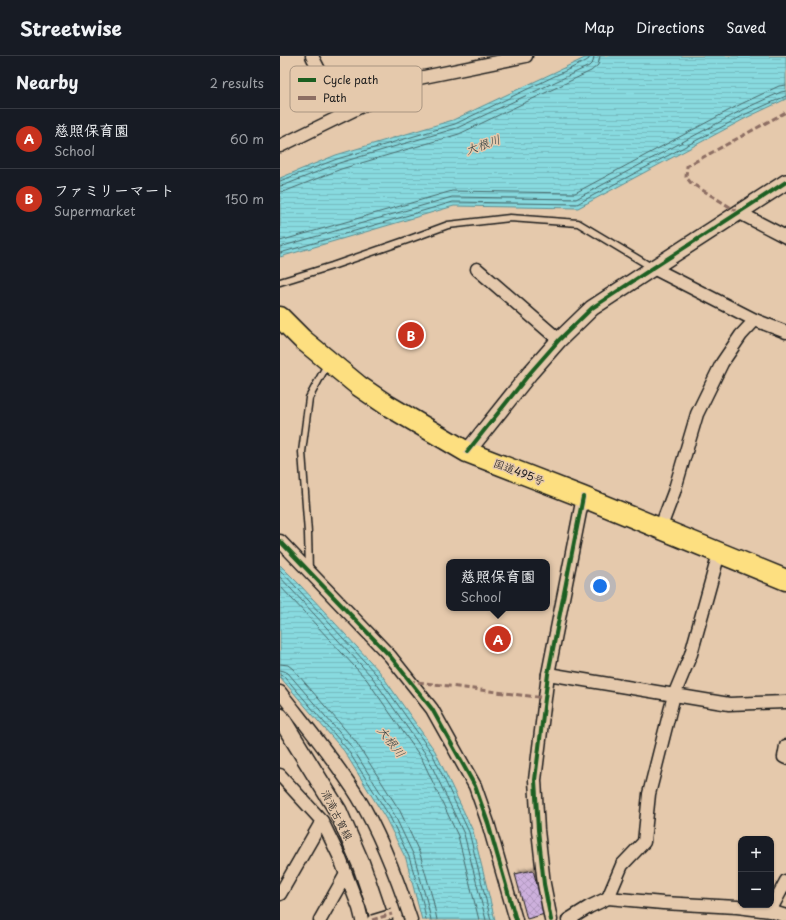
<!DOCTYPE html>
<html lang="en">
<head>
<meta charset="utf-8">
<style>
  body { margin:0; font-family:"Playpen Sans","Klee One",sans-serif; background:#242831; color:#f1f3f6 }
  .controls { position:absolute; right:12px; bottom:12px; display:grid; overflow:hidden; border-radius:8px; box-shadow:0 1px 3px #0004 }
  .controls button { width:36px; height:36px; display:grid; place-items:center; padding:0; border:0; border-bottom:1px solid #363941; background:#171b24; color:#f1f3f6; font:20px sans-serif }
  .you { position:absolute; left:320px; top:530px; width:14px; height:14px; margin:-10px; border:3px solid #fff; border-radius:50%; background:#1a73e8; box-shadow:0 0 0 6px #1a73e833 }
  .badge { display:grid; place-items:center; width:26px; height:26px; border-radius:50%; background:#c8321e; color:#fff; font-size:13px; font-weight:700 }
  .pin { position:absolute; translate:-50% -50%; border:2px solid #fff; box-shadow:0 1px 4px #0006 }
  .popup { position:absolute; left:166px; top:503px; width:104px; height:52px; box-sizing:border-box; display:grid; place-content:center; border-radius:8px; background:#171b24; filter:drop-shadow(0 1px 3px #0005); font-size:13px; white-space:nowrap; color:#9ea1a6 }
  .popup b { font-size:15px; color:#f1f3f6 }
  .popup::after { content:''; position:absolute; left:50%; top:100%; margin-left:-8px; border:8px solid transparent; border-top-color:#171b24 }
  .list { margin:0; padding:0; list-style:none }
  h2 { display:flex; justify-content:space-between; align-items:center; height:52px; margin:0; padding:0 16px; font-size:17px }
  h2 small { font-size:13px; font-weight:400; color:#9ea1a6 }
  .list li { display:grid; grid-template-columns:26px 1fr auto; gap:12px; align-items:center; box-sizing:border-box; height:60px; padding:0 16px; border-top:1px solid #363941 }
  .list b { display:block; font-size:15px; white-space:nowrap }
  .list p { margin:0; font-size:13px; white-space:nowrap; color:#9ea1a6 }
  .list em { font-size:13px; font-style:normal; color:#9ea1a6 }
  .map { position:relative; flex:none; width:506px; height:864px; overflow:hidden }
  header { display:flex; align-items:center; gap:24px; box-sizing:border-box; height:56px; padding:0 20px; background:#171b24; border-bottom:1px solid #363941 }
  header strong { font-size:19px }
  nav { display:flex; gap:22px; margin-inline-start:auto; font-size:14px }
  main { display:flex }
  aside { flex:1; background:#171b24 }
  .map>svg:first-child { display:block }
</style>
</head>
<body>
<header>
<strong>Streetwise</strong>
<nav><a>Map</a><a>Directions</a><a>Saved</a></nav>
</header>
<main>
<aside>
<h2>Nearby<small>2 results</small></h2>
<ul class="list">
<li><span class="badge">A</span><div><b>慈照保育園</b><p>School</p></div><em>60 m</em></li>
<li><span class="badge">B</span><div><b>ファミリーマート</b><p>Supermarket</p></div><em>150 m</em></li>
</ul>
</aside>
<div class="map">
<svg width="506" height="864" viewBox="0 0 506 864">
  <defs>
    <pattern id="water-rules" width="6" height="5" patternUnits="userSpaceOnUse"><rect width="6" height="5" fill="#88dadf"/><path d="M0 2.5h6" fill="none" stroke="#75babf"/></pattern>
    <pattern id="building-cross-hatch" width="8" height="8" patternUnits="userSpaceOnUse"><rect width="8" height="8" fill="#cdb0dd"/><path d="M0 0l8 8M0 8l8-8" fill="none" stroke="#af97bd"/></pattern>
    <filter id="shadow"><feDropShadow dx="3.5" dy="-3.5" stdDeviation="1" flood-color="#0004"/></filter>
  </defs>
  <rect width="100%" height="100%" fill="#e5c9ac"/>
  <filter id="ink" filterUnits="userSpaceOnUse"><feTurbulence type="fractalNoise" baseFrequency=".025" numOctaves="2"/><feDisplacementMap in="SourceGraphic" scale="8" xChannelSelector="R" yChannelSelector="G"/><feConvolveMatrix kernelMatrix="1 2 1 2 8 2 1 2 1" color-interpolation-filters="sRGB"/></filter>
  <g filter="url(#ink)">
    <g fill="url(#water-rules)" stroke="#5d8e91">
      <path d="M309 0H506V43L468 61 298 152 174 150 0 201V122L56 99 173 64Z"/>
      <path d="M0 509 21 530 99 615 155 695 193 775 215 864H142L126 803 106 763 64 695 0 621Z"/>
    </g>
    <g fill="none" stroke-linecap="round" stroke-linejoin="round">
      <g stroke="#47686a" stroke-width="1">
        <path d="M0 125 57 103 175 68 306 5 309 3V0"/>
        <path d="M0 130 5 129 59 107 177 72 309 10 313 6 314 0"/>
        <path d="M0 136 6 135 61 113 179 78 311 15 318 9 320 0"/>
        <path d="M0 185 172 135 295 137 461 48 499 30 506 29"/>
        <path d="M0 191 172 141 296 143 464 53 501 36 506 35"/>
        <path d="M0 197 173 146 297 148 466 58 506 40"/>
        <path d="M0 514 18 533 96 618 152 697 189 776 211 864"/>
        <path d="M0 521 92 621 147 700 184 778 206 864"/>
        <path d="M0 530 87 624 142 703 178 780 199 864"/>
        <path d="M0 608 8 609 13 613 76 686 120 755 140 798 153 844 157 864"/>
        <path d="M0 614 4 615 8 617 71 690 114 758 134 800 147 846 151 864"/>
        <path d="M0 619 5 621 67 693 110 761 129 801 143 847 146 864"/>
      </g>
    </g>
    <path fill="url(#building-cross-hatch)" stroke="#1c1c1c" filter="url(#shadow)" d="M253 814 265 858 247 863 235 818Z"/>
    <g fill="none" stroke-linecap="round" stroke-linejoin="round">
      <g stroke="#1c1c1c" stroke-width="9">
        <g id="service">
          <path d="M0 226 52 210 130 183 168 169 230 162 298 167 373 212"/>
          <path d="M29 515 28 477 22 396 29 342 48 307"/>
        </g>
      </g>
      <g stroke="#1c1c1c" stroke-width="15">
        <g id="minor">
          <path d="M32 0 62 59"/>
          <path d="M0 90 139 22 246 0"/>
          <path d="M458 156 506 181"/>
          <path d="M373 212 475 264 506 276"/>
          <path d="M197 213 279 284"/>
          <path d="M380 473 394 436 417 358 442 307 461 279 475 264"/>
          <path d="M0 485 110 600 152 653 195 730 208 767 236 864"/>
          <path d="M268 618 449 648 506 646"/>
          <path d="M0 636C27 671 55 704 78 741 101 779 117 822 131 864"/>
          <path d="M506 690 504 701 506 702"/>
          <path d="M0 719 42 765 59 800 79 852 82 864"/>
          <path d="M0 838 42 765"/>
          <path d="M328 842 342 809 364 786 369 738 394 639 411 598 439 497"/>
          <path d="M490 855 506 825"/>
          <path d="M40 864 66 818"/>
          <path d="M271 864 264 828 258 774 255 724 268 618 303 441"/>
          <path d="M288 864 309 851 328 842 383 847 457 851 490 855 506 860"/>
        </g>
      </g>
      <g stroke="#1c1c1c" stroke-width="18">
        <path id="tertiary" d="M187 396 250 317 279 284 312 252 373 212 506 126"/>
      </g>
      <g stroke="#1c1c1c" stroke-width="20">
        <path id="secondary" d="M0 661 58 755 81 808 100 864"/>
      </g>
      <g stroke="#1c1c1c" stroke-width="23">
        <path id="trunk" d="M0 261 22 283 79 330 107 349 187 396 303 441 506 524"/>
      </g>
      <use href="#service" stroke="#e5c9ac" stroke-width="6"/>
      <use href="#minor" stroke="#e5c9ac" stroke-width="12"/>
      <use href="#tertiary" stroke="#e5c9ac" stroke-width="15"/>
      <use href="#secondary" stroke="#e5c9ac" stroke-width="17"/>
      <use href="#trunk" stroke="#fddf80" stroke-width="20"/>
      <g stroke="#1c1c1c" stroke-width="12" stroke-linecap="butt">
        <path id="pedestrian-bridge" d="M92 864 112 858"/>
      </g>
      <use href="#pedestrian-bridge" stroke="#e5c9ac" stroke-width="9"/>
      <g stroke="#8d6e63" stroke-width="3" stroke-dasharray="6 3" stroke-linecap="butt">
        <path d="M458 156 411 127 406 121 407 110 506 56"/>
        <path d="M129 625 265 642"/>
        <path d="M92 864 112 858"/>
      </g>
      <g stroke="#e5c9ac" stroke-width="6">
        <g id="cycleway">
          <path d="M187 396 250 317 279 284 312 252 373 212 506 126"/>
          <path d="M0 485 110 600 152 653 195 730 208 767 236 864"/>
          <path d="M271 864 264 828 258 774 255 724 268 618 303 441"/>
        </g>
      </g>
      <use href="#cycleway" stroke="#1b5e20" stroke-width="4"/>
    </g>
  </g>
  <g text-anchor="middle" stroke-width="3" stroke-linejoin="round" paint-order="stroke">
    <g font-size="11" fill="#1c1c1c" stroke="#e5c9ac">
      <text transform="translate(239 416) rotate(21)" y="4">国道495号</text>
      <text transform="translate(57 759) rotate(63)" y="4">清滝古賀線</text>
    </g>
    <g font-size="12" font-style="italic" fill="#324243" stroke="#e5c9ac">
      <text transform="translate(203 89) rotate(-19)" y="4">大根川</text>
      <text transform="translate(111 686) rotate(52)" y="4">大根川</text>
    </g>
  </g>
  <rect x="10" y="10" width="132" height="46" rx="6" fill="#e5c9ac" stroke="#a99581" stroke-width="1"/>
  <rect x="18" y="22" width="18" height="4" fill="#1b5e20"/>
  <rect x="18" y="40" width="18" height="4" fill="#8d6e63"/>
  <g font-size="11" fill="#1c1c1c">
    <text x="43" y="28">Cycle path</text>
    <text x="43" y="46">Path</text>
  </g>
</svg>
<div class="controls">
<button>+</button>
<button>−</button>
</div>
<div class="you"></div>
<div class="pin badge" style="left:218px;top:583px">A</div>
<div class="popup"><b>慈照保育園</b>School</div>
<div class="pin badge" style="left:131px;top:279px">B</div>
</div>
</main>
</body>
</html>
